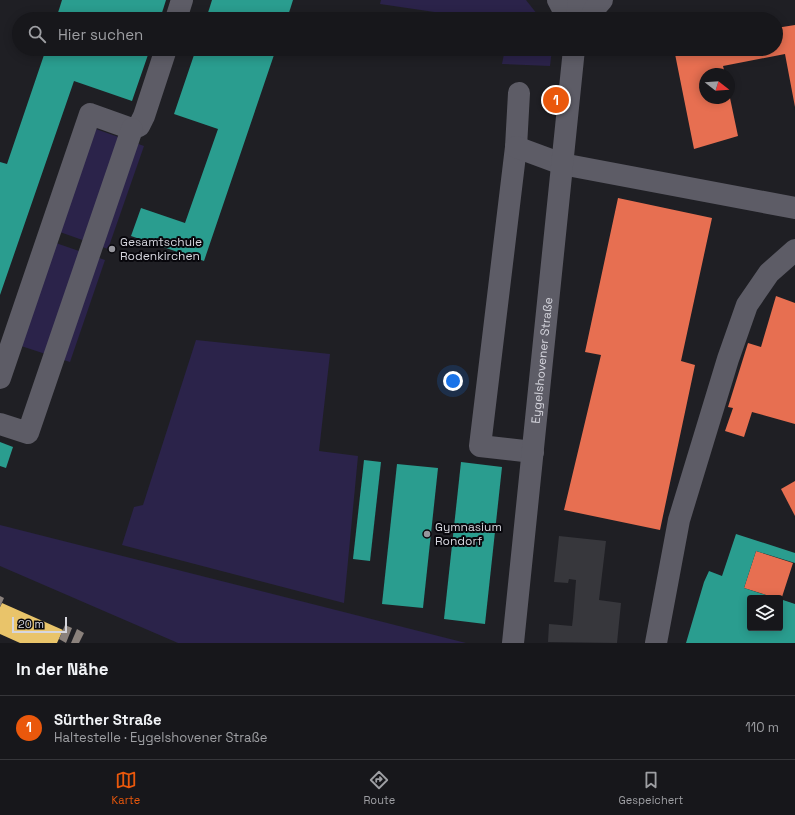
<!DOCTYPE html>
<html lang="de">
<head>
<meta charset="utf-8">
<style>
  body { margin:0; font-family:"Space Grotesk",sans-serif; background:#242428; color:#f1f3f6 }
  .controls { position:absolute; right:12px; bottom:12px; display:grid; overflow:hidden; border-radius:4px; box-shadow:0 2px 10px #0003 }
  .controls button { width:36px; height:36px; display:grid; place-items:center; padding:0; border:0; border-bottom:1px solid #36363a; background:#17171b; color:#f1f3f6; font:20px sans-serif }
  .compass { position:absolute; left:699px; top:68px; width:36px; height:36px; border-radius:50%; background:#17171b; box-shadow:0 2px 10px #0003; rotate:107deg }
  .scale { position:absolute; left:12px; bottom:10px; width:55px; box-sizing:border-box; padding-left:4px; border:2px solid #d6d6de; border-top:0; font-size:11px; line-height:14px; white-space:nowrap; color:#d6d6de; -webkit-text-stroke:3px #08070c; paint-order:stroke }
  .you { position:absolute; left:453px; top:381px; width:14px; height:14px; margin:-10px; border:3px solid #fff; border-radius:50%; background:#1a73e8; box-shadow:0 0 0 6px #1a73e833 }
  .badge { display:grid; place-items:center; width:26px; height:26px; border-radius:50%; background:#ea580c; color:#fff; font-size:13px; font-weight:700 }
  .pin { position:absolute; translate:-50% -50%; border:2px solid #fff; box-shadow:0 1px 4px #0006 }
  .list { margin:0; padding:0; list-style:none }
  h2 { display:flex; justify-content:space-between; align-items:center; height:52px; margin:0; padding:0 16px; font-size:17px }
  h2 small { font-size:13px; font-weight:400; color:#9e9fa3 }
  .list li { display:grid; grid-template-columns:26px 1fr auto; gap:12px; align-items:center; box-sizing:border-box; height:64px; padding:0 16px; border-top:1px solid #36363a }
  .list b { display:block; font-size:15px; white-space:nowrap }
  .list p { margin:0; font-size:13px; white-space:nowrap; color:#9e9fa3 }
  .list em { font-size:13px; font-style:normal; color:#9e9fa3 }
  .icon { flex:none; width:22px; height:22px; fill:none; stroke:currentColor; stroke-width:2; stroke-linecap:round; stroke-linejoin:round }
  .map { position:relative; flex:none; width:795px; height:643px; overflow:hidden }
  .search { position:absolute; background:#17171b; box-shadow:0 2px 10px #0003; left:12px; right:12px; top:12px; height:44px; display:flex; align-items:center; gap:10px; box-sizing:border-box; padding:0 14px; border-radius:22px; color:#9e9fa3; font-size:15px }
  .sheet { height:116px; background:#17171b }
  nav { display:flex; justify-content:space-around; align-items:center; box-sizing:border-box; height:56px; border-top:1px solid #36363a; background:#17171b; font-size:11px; color:#9e9fa3 }
  nav a { display:grid; justify-items:center; gap:2px }
  nav .on { color:#ea580c }
  .map>svg:first-child { display:block }
</style>
</head>
<body>
<div class="map">
<svg width="795" height="643" viewBox="0 0 795 643">
  <rect width="100%" height="100%" fill="#1f1f24"/>
  <g fill="#2b234a">
    <path d="M381 0H526L541 19H482L380 4Z"/>
    <path d="M505 49H552L550 66 502 64Z"/>
    <path d="M93 128 144 146 108 249 57 231Z"/>
    <path d="M53 242 105 260 70 362 18 345Z"/>
    <path d="M196 340 330 354 319 451 358 456 344 603 122 545 134 507 143 505Z"/>
    <path d="M0 525 466 643H178L0 566Z"/>
  </g>
  <path fill="#e9c46a" d="M2 603 63 630 57 643H20L0 634V607Z"/>
  <g fill="#e76f51">
    <path d="M795 25V107L785 54 723 66 725 74H705V98H730L738 136 694 149 674 49H776V28Z"/>
    <path d="M618 198 712 218 681 361 695 365 660 530 564 510 601 355 585 352Z"/>
    <path d="M776 296 795 303V424L752 412 744 437 725 431 733 408 728 407 748 343 761 347Z"/>
    <path d="M795 481V516L781 489Z"/>
    <path d="M756 551 793 563 781 600 780 598H776L744 588Z"/>
  </g>
  <g fill="#2a9d8f">
    <path d="M62 0H166L160 19H56Z"/>
    <path d="M212 0H293L287 19H206Z"/>
    <path d="M46 49H150L132 101 74 81 0 295V162L7 164Z"/>
    <path d="M196 49H276L204 261 131 236 141 208 185 223 218 129 174 114Z"/>
    <path d="M0 442 13 447 6 468 0 466Z"/>
    <path d="M364 460 381 462 370 561 353 559Z"/>
    <path d="M461 462 502 467 485 624 444 619Z"/>
    <path d="M397 464 438 468 423 608 382 604Z"/>
    <path d="M736 534 795 553V563L756 551 744 588 775 598H750V628H780V599L795 604V643H686L704 582 709 571 722 576Z"/>
  </g>
  <g fill="#8a817c">
    <path d="M0 596 4 598 0 607Z"/>
    <path d="M65 625 72 628 66 643 59 639Z"/>
    <path d="M77 629 84 633 79 643H71Z"/>
  </g>
  <path fill="#37373c" d="M559 536 606 541 599 600 621 603 617 643 548 642 549 624 572 626 573 618 576 580 569 579 568 583 554 582Z"/>
  <g fill="none" stroke-linecap="round" stroke-linejoin="round">
    <g stroke="#5d5c66" stroke-width="22">
      <path d="M558 0 568 19"/>
      <path d="M176 19 182 0"/>
      <path d="M577 19 579 0"/>
      <path d="M590 19 595 8 602 0"/>
      <path d="M519 93 516 147 480 446 533 452"/>
      <path d="M516 147 562 164 795 208"/>
      <path d="M0 378 90 114 132 129 139 126 144 116 166 49"/>
      <path d="M0 424 28 433 132 129"/>
      <path id="s1" d="M513 643 574 49"/>
      <path d="M656 643 679 520 728 359 747 305 769 273 795 250"/>
    </g>
  </g>
  <g fill="#96969d" stroke="#08070c" stroke-width="1.5">
    <circle cx="112" cy="249" r="4"/>
    <circle cx="427" cy="534" r="4"/>
  </g>
  <g text-anchor="middle" stroke-width="4" stroke-linejoin="round" paint-order="stroke">
    <g font-size="12" fill="#d6d6de" stroke="#08070c" text-anchor="start">
      <text x="120" y="246">Gesamtschule<tspan x="120" dy="14">Rodenkirchen</tspan></text>
      <text x="435" y="531">Gymnasium<tspan x="435" dy="14">Rondorf</tspan></text>
    </g>
    <g font-size="12" fill="#d6d6de" stroke="#08070c">
      <text dy="4" stroke="none"><textPath href="#s1" startOffset="284">Eygelshovener Straße</textPath></text>
    </g>
  </g>
</svg>
<div class="controls">
<button><svg class="icon" aria-label="layers" viewBox="0 0 24 24"><path d="M12 4l9 5-9 5-9-5zM3 14l9 5 9-5"/></svg></button>
</div>
<svg class="compass" viewBox="-18 -18 36 36"><path d="M0-13l5 13h-10z" fill="#e53935"/><path d="M0 13l5-13h-10z" fill="#9e9fa3"/></svg>
<div class="scale">20 m</div>
<div class="you"></div>
<div class="pin badge" style="left:556px;top:100px">1</div>
<div class="search"><svg class="icon" aria-label="search" viewBox="0 0 24 24"><circle cx="10" cy="10" r="6"/><path d="M15 15l6 6"/></svg>Hier suchen</div>
</div>
<section class="sheet">
<h2>In der Nähe<small></small></h2>
<ul class="list">
<li><span class="badge">1</span><div><b>Sürther Straße</b><p>Haltestelle · Eygelshovener Straße</p></div><em>110 m</em></li>
</ul>
</section>
<nav>
<a class="on"><svg class="icon" aria-label="map" viewBox="0 0 24 24"><path d="M3 6l6-2 6 2 6-2v14l-6 2-6-2-6 2zM9 4v14M15 6v14"/></svg>Karte</a>
<a><svg class="icon" aria-label="directions" viewBox="0 0 24 24"><path d="M12 3l9 9-9 9-9-9zM9 14v-3h6M13 9l2 2-2 2"/></svg>Route</a>
<a><svg class="icon" aria-label="saved" viewBox="0 0 24 24"><path d="M7 4h10v16l-5-4-5 4z"/></svg>Gespeichert</a>
</nav>
</body>
</html>
